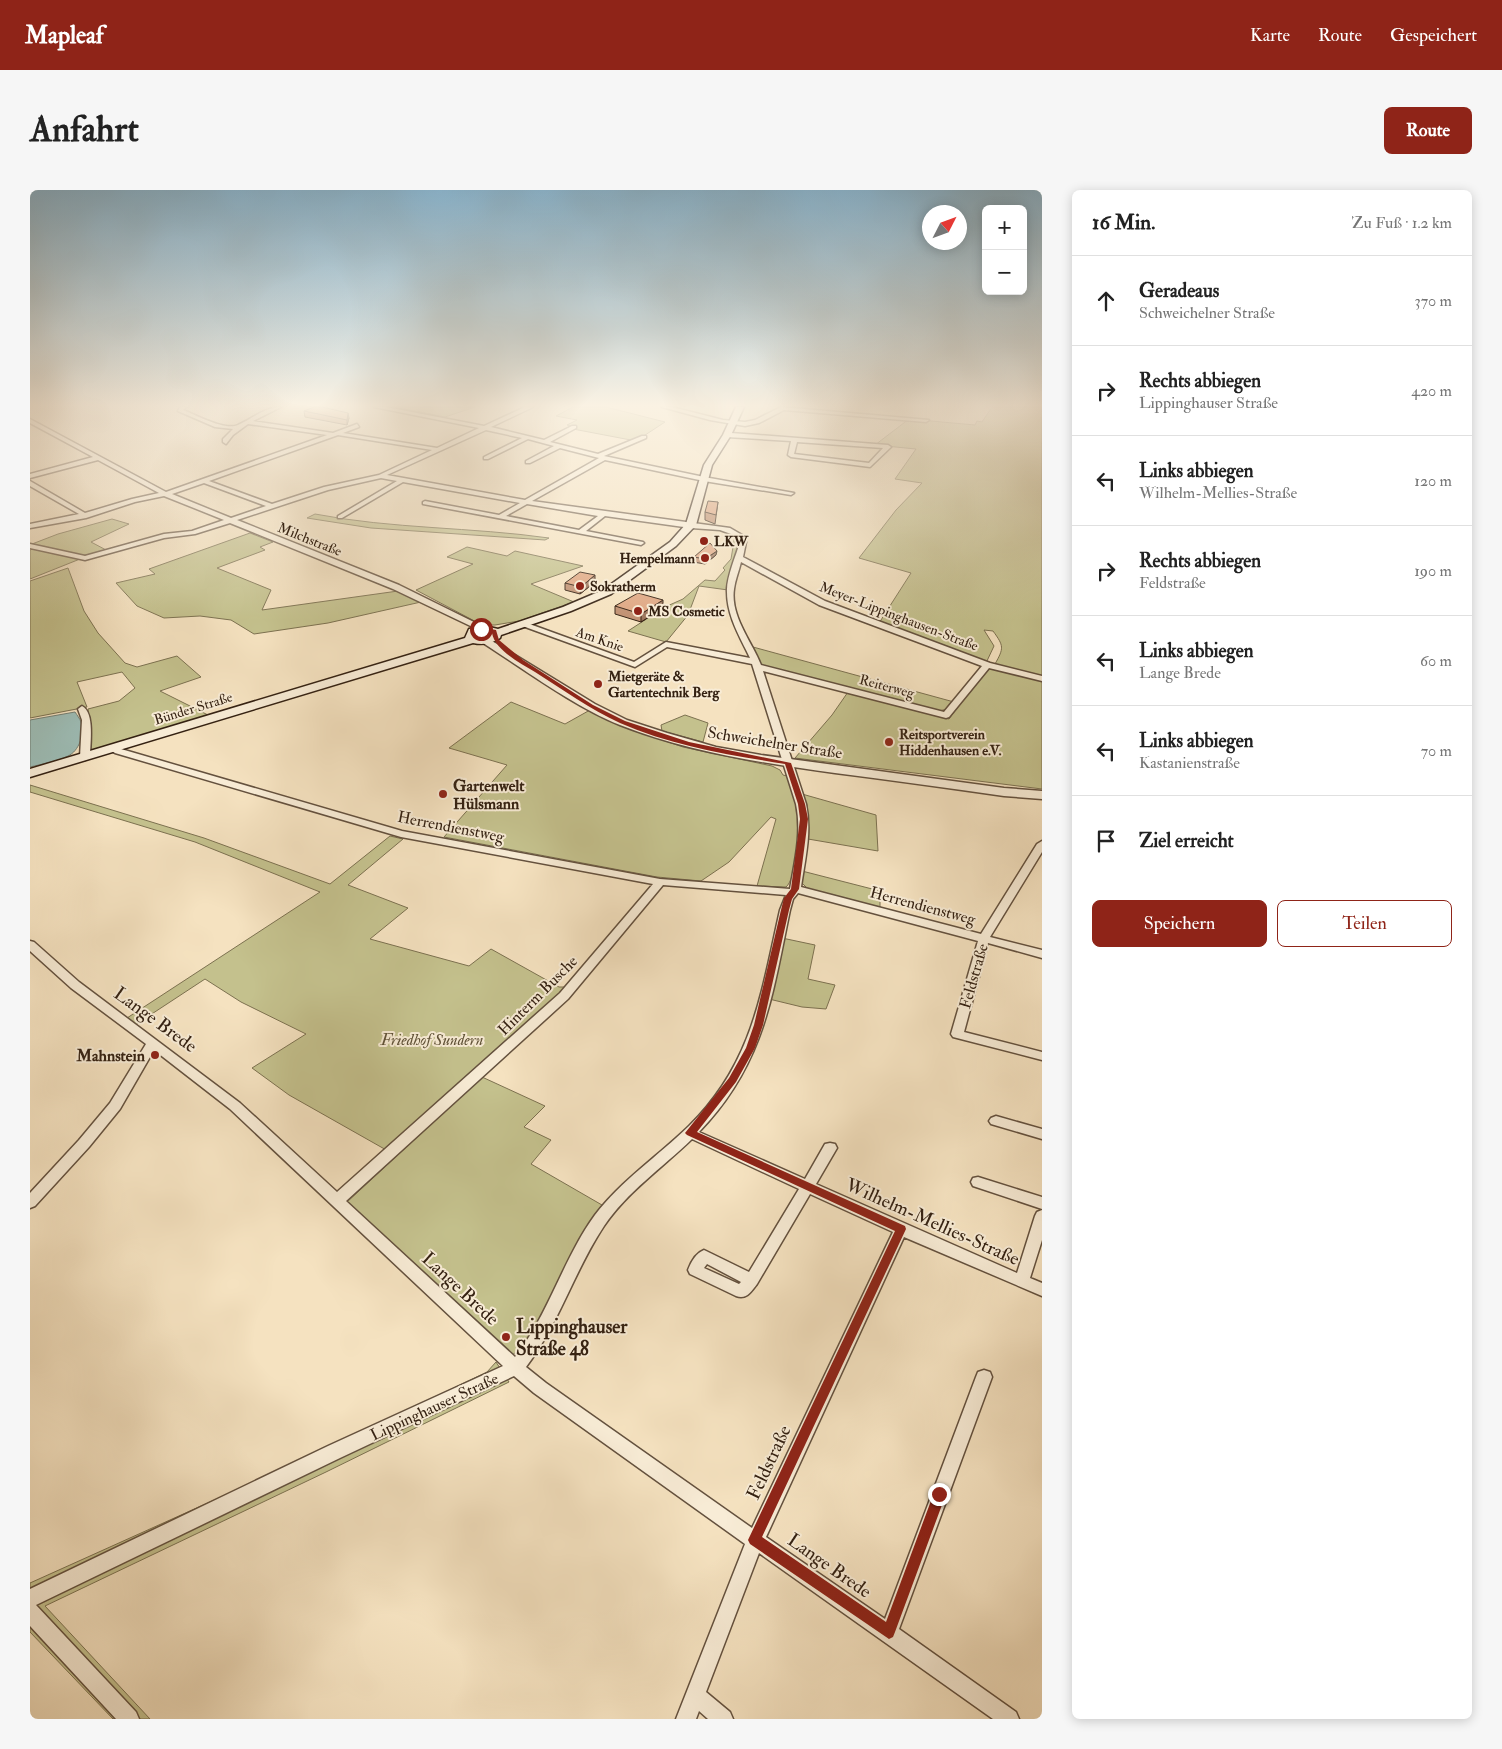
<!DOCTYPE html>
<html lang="de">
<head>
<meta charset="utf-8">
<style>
  body { margin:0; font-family:"IM FELL Double Pica",serif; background:#f6f6f6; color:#222 }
  .controls { position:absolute; right:15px; top:15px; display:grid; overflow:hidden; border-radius:8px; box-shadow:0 2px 12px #0003 }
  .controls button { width:45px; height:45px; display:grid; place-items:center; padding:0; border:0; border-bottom:1px solid #e0e0e0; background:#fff; color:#222; font:25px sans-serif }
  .compass { position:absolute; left:892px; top:15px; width:45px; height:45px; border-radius:50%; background:#fff; box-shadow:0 2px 12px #0003; rotate:48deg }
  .stop { position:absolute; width:15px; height:15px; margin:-11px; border:4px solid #8f2418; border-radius:50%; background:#fff }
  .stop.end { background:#8f2418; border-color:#fff; box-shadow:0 1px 5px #0008 }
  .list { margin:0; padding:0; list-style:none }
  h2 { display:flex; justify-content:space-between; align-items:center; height:65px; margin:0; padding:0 20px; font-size:21px }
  h2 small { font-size:16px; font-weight:400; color:#767676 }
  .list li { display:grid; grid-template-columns:32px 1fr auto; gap:15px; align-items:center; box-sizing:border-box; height:90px; padding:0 20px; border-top:1px solid #e0e0e0 }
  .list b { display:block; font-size:19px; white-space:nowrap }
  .list p { margin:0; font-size:16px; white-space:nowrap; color:#767676 }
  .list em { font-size:16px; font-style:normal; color:#767676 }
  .actions { display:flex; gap:10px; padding:15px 20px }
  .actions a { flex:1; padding:11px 0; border:1px solid #8f2418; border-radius:8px; text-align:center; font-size:18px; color:#8f2418 }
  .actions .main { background:#8f2418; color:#fff }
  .icon { flex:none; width:28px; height:28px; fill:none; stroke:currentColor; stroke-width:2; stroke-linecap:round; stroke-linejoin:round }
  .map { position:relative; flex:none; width:1012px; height:1529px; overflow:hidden; border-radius:8px }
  header { display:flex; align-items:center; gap:30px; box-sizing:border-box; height:70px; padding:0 25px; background:#8f2418; color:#fff }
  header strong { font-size:24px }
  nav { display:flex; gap:28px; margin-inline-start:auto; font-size:18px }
  .intro { display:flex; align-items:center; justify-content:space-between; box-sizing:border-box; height:120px; padding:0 30px }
  h1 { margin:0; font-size:35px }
  .button { padding:12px 22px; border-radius:8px; background:#8f2418; color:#fff; font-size:18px; font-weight:700 }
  main { display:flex; gap:30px; padding:0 30px }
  aside { flex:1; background:#fff; border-radius:8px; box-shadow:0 2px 12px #0003 }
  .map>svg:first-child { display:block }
</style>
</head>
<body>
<header>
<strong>Mapleaf</strong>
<nav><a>Karte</a><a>Route</a><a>Gespeichert</a></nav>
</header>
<div class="intro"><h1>Anfahrt</h1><a class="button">Route</a></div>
<main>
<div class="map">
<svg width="1012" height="1529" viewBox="0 0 1012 1529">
  <rect width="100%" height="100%" fill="#f5e2c0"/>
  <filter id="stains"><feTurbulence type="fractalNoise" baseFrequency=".004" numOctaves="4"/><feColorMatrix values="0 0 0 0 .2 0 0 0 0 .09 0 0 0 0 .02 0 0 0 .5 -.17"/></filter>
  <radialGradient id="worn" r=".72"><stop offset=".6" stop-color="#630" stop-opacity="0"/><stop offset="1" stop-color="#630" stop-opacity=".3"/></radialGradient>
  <g fill="#c4c18d" stroke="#7c7150">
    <path d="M357 217H445L415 227 369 218Z"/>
    <path d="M543 217H576L635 232 606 251 543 239 545 237 537 235 547 230 526 226Z"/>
    <path d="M962 217H1012V487L968 476 965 474C974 458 974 456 963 441L954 440 964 456 956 473 849 433 881 383 829 368 866 320 892 293 865 289 886 259 845 255 879 229 945 235 947 231 952 232Z"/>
    <path d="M285 324C362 339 442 337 519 348L515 350 341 338 277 328Z"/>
    <path d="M82 329 99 334 61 352 78 361 50 366 2 354 28 344Z"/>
    <path d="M220 343 243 352 230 357 235 360 187 378 241 400 232 420 368 401 391 412 298 433 224 444 201 430 170 426 134 428 107 416 86 393 125 384 119 379Z"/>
    <path d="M705 345 711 353 698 400 669 396 658 425 636 452 598 441 635 417 653 409 675 390 685 391 695 380 693 378 701 369Z"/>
    <path d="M437 357 477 366 485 361 553 376 501 394 544 412 489 431 465 435H452L386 400 443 374 417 367Z"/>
    <path d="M3 359 50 369 0 389V360Z"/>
    <path d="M38 378 54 421 68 443 95 473 107 477 147 466 171 487 130 501 180 526 59 562 58 519 89 511 105 498 92 482 47 492 57 517 0 528V391Z"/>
    <path d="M723 457 924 512 917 519 909 521 731 475Z"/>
    <path d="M960 478 1012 490V599L765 568 802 525 818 502 919 529 937 504Z"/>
    <path d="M481 512 535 534 560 520 594 537 653 557 742 576 750 580 753 585 757 586C762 599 768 614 770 628 771 641 766 689 756 697L727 696 746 629 741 627 699 672 671 691 627 687 414 647 477 575 419 558Z"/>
    <path d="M655 525 678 533 673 552 632 541 631 535Z"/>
    <path d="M0 595 174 648 300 694 360 646 373 649 318 695 378 718 340 749 439 776 461 759 529 797H537L358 961 259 905 222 878 276 844 211 812 175 789 105 835 97 828 290 702 165 652 0 602Z"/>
    <path d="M772 604 846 625 848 661 778 649 777 615Z"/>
    <path d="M772 681 850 701V718L778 699 770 691Z"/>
    <path d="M752 748 785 755 778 789 805 795 796 819 772 817 739 809Z"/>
    <path d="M452 887 515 916 494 937 521 950 501 974 572 1015 564 1026 499 1151 480 1167 316 1013Z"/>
    <path d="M466 1172 479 1192 296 1282 15 1416 120 1529H83L0 1442V1393L271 1271 457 1182Z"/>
  </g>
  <path fill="#9dbdb6" stroke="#737f74" d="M45 522C47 525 50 529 51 532 55 544 49 561 38 566 26 572 12 574 0 577V530Z"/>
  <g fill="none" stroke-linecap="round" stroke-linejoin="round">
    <g stroke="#64513e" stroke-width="3">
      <g id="minor">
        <path d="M150 217H156L153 220C166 225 195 241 208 235 222 229 235 217 251 217L223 231 303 243 327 234 329 237 313 243 407 258 449 238 344 217H356L454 236 495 217H503L461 237 514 250 542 236H546V238L520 252 568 264 612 246H616V248L574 266 674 287 764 303 761 305 674 291 575 270 502 311 700 338 712 345 716 352 713 367 795 411 960 473 1012 486V491L959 478 919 527 916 528 733 481 776 614C782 642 775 669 771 697L951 744 1007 654 1012 651V662L960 747 1012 760V768L958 753 934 842 1012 862V870L923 847 921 844 948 751 768 703 763 709 760 720C742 807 734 875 669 942L775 989 795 954 800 953 805 954 807 958 786 994 987 1083 1005 1026 1007 1022 1012 1020V1050L1000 1088 1012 1093V1106L874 1047 736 1347 855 1429 946 1187 948 1182 954 1180 960 1182 962 1187 869 1439 986 1522 989 1529H963L729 1363 676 1502 700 1522 703 1529H678L669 1521 666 1529H646L715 1354 504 1203 484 1186 310 1268 6 1415 106 1522 109 1529H86L0 1436V1399L298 1256 473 1176 200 919 124 860 90 919 59 957 5 1016 0 1018V1003L49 950 80 913 116 854 41 798 0 761V751L4 752 49 792 210 913 307 1002 530 803 623 694 371 647 85 563 80 560V556H86L91 559 372 641 630 689 760 699C765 670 772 643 766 614L722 474 637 457 605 477 487 434 494 432 604 472 636 452 720 468C710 447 697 426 697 402 696 388 706 366 710 352L701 344 690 340 661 338 575 326 556 341 613 352 614 353 611 355 393 314V312L395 311 469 325 490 313 373 292 312 328H308V326L367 291 351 288 298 300 207 330 369 395 454 437V441H451L363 399 200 333 165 344 134 348 55 370 0 358V354L55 366 134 344 162 341 194 330 134 306 105 312 56 328 0 338V334L49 324 0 296V291L55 323 102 309 129 303 68 270 0 288V284L63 267 0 233V229L136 302 297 245 218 234 203 245 196 254 193 252V249L203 239 185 237 148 221ZM456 240 492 248 454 267V269H458L498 249 524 256 496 271V273H500L530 258 569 268 495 310 357 285ZM308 245 402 260 349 285 294 297 242 314 179 291ZM174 293 236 316 201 328 142 304ZM497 314 568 326 549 340 476 326ZM711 372 789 415 952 476 914 522 731 475C722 452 700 426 704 399 705 390 709 381 711 372ZM633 695 756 705 750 720C731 804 723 873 659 936 628 966 591 991 565 1025 533 1069 519 1124 485 1167L316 1011 538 809ZM662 949 769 999 719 1082 674 1060C666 1063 661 1072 658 1080L660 1084 706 1106C716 1110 721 1102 727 1094L780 1004 863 1042 722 1338 516 1193 496 1177C529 1134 544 1081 574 1036 597 1002 632 978 662 949ZM677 1074 711 1092 709 1094 674 1078Z"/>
        <path d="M632 217H642L693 230 715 232 725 230 751 217 899 230 896 232 754 220 729 233 715 236 680 230Z"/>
        <path d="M701 243 858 255 861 257 840 277 761 267 758 265 761 251 697 247 694 245ZM767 252 853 258 839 273 764 264Z"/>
        <path d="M52 516C65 522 60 555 60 567L55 570 50 567 52 530 48 519Z"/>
        <path d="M966 926 1012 939V949L961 934 959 931 961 928Z"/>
        <path d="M948 987 1012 1007V1019L943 996 941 992 943 988Z"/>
      </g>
    </g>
    <g stroke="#64513e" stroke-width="3">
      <path id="tertiary" d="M457 448 565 514 597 530 637 543 686 557 731 565 974 598 1012 601V609L974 606C918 598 861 590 805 583 732 573 659 562 590 535 545 517 495 480 453 453L452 451Z"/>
    </g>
    <g stroke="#342112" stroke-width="3">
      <path id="secondary" d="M706 217H714L701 245 682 275 666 335 646 356 581 404 541 421 471 445 470 448C461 454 453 455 443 453L0 587V579L435 448 439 439 455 436 468 439 533 417 573 400 640 352 656 334 674 275 693 245ZM455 442 460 445 453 448 446 446 447 444Z"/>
    </g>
    <use href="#minor" fill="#f8ecd6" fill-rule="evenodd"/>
    <use href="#tertiary" fill="#f8ecd6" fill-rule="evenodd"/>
    <use href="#secondary" fill="#f8ecd6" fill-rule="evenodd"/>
  </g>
  <g fill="#c09071" stroke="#342112">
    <path d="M274 221 319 228 317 235 275 227Z"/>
    <path d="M688 312 685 334 675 330V322Z"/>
    <path d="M686 365 675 374 663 372 664 367Z"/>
    <path d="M565 392 550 404 535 400V393Z"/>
    <path d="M585 416 633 418 611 432 585 424Z"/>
  </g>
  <g fill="#9c755c" stroke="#342112">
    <path d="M318 223 319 228 317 235V230Z"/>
    <path d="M687 361 686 365 675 374V369Z"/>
    <path d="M565 385V392L550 404 551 397Z"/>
    <path d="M633 410V418L611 432V424Z"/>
  </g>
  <g fill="#dfa783" stroke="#342112">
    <path d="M284 217H292L318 223 317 230 274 221Z"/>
    <path d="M678 311 688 312 686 325 675 322Z"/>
    <path d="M680 353 687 361 675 369 664 367Z"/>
    <path d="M550 382 565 385 551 397 535 393Z"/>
    <path d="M608 403 633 410 611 424 585 416Z"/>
  </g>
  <linearGradient id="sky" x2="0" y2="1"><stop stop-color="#8ab8d4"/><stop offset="0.5" stop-color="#faf2e3"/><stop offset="1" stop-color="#faf2e3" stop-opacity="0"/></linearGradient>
  <rect width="1012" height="431" fill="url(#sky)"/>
  <path fill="#8f2418" d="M451 437 466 440 469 450 493 470 563 515 595 531 659 552 761 573 775 614 778 629 769 699 762 709 759 720 733 835 725 858 706 892 667 942 875 1036 876 1039 732 1347 856 1432 905 1300 909 1298 914 1300 916 1304 865 1442 863 1447 859 1449 720 1354 718 1350 865 1041 657 945 655 943 699 888 716 858 724 835 751 720 754 708 761 699 770 629 768 614 755 574C699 565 642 556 590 533 560 519 533 500 505 482 490 473 465 460 462 443L449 440Z"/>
  <g fill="#8f2418" stroke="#f8ecd6" stroke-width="2">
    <circle cx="674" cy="351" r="5"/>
    <circle cx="675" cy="368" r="5"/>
    <circle cx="550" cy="396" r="5"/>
    <circle cx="608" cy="421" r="5"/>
    <circle cx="568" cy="494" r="5"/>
    <circle cx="859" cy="552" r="5"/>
    <circle cx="413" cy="604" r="5"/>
    <circle cx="125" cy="865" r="5"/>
    <circle cx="476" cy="1147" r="5"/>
  </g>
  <g text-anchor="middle" stroke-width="4" stroke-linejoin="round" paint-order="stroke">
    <g font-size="14" fill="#342112" stroke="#f8ecd6">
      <text transform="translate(280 349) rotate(22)" y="5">Milchstraße</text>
      <text transform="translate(869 426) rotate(21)" y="5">Meyer-Lippinghausen-Straße</text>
      <text transform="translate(570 449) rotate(19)" y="5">Am Knie</text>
      <text transform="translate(857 496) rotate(15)" y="5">Reiterweg</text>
      <text transform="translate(163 518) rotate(-17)" y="5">Bünder Straße</text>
    </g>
    <g font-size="14" font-weight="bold" fill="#342112" stroke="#f8ecd6" text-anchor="start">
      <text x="684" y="356">LKW</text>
      <text x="665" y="373" text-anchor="end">Hempelmann</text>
      <text x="560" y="401">Sokratherm</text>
      <text x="618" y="426">MS Cosmetic</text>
      <text x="578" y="491">Mietgeräte &amp;<tspan x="578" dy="16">Gartentechnik Berg</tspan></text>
      <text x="869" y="549">Reitsportverein<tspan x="869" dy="16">Hiddenhausen e.V.</tspan></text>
    </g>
    <g font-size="16" fill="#342112" stroke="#f8ecd6">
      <text transform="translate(745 552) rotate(9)" y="6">Schweichelner Straße</text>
      <text transform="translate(421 636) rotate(11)" y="6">Herrendienstweg</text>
      <text transform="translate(893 715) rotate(15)" y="6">Herrendienstweg</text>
      <text transform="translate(943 786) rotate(-74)" y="6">Feldstraße</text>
      <text transform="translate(507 805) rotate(-45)" y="6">Hinterm Busche</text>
      <text transform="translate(404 1216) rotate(-25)" y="6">Lippinghauser Straße</text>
    </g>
    <g font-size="16" font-weight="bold" fill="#342112" stroke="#f8ecd6" text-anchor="start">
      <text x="423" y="601">Gartenwelt<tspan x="423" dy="18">Hülsmann</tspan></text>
      <text x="115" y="871" text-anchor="end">Mahnstein</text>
    </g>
    <g font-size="16" font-style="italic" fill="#5f5137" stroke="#f8ecd6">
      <text x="402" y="855">Friedhof Sundern</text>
    </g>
    <g font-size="19" fill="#342112" stroke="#f8ecd6">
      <text transform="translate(126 829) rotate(36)" y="7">Lange Brede</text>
      <text transform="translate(903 1031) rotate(24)" y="7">Wilhelm-Mellies-Straße</text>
      <text transform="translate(431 1098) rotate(43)" y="7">Lange Brede</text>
      <text transform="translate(738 1272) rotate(-65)" y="7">Feldstraße</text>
      <text transform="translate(800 1375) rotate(35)" y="7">Lange Brede</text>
    </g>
    <g font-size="19" font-weight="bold" fill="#342112" stroke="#f8ecd6" text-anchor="start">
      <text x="486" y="1143">Lippinghauser<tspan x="486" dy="22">Straße 48</tspan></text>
    </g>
  </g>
  <rect width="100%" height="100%" filter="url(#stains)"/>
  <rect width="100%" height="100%" fill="url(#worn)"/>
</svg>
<div class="controls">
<button>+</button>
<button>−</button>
</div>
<svg class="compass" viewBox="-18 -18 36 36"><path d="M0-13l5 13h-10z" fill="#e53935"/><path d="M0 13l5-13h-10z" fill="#767676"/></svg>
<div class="stop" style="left:451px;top:439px"></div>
<div class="stop end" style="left:909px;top:1304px"></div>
</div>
<aside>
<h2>16 Min.<small>Zu Fuß · 1.2 km</small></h2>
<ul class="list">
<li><svg class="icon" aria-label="ahead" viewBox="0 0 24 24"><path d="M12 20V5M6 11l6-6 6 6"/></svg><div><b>Geradeaus</b><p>Schweichelner Straße</p></div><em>370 m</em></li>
<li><svg class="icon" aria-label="right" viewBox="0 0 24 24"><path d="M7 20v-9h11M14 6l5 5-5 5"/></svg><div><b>Rechts abbiegen</b><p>Lippinghauser Straße</p></div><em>420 m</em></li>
<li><svg class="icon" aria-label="left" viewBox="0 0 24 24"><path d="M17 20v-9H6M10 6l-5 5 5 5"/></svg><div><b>Links abbiegen</b><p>Wilhelm-Mellies-Straße</p></div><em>120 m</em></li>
<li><svg class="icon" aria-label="right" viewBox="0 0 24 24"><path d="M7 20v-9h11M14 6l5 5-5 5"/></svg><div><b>Rechts abbiegen</b><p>Feldstraße</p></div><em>190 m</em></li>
<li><svg class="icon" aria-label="left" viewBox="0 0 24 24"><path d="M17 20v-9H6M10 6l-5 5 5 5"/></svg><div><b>Links abbiegen</b><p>Lange Brede</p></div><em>60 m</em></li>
<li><svg class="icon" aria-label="left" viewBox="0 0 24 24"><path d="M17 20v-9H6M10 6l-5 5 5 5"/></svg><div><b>Links abbiegen</b><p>Kastanienstraße</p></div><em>70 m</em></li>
<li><svg class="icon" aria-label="arrive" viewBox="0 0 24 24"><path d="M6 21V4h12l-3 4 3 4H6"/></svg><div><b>Ziel erreicht</b></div></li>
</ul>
<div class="actions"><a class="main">Speichern</a><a>Teilen</a></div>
</aside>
</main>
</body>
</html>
